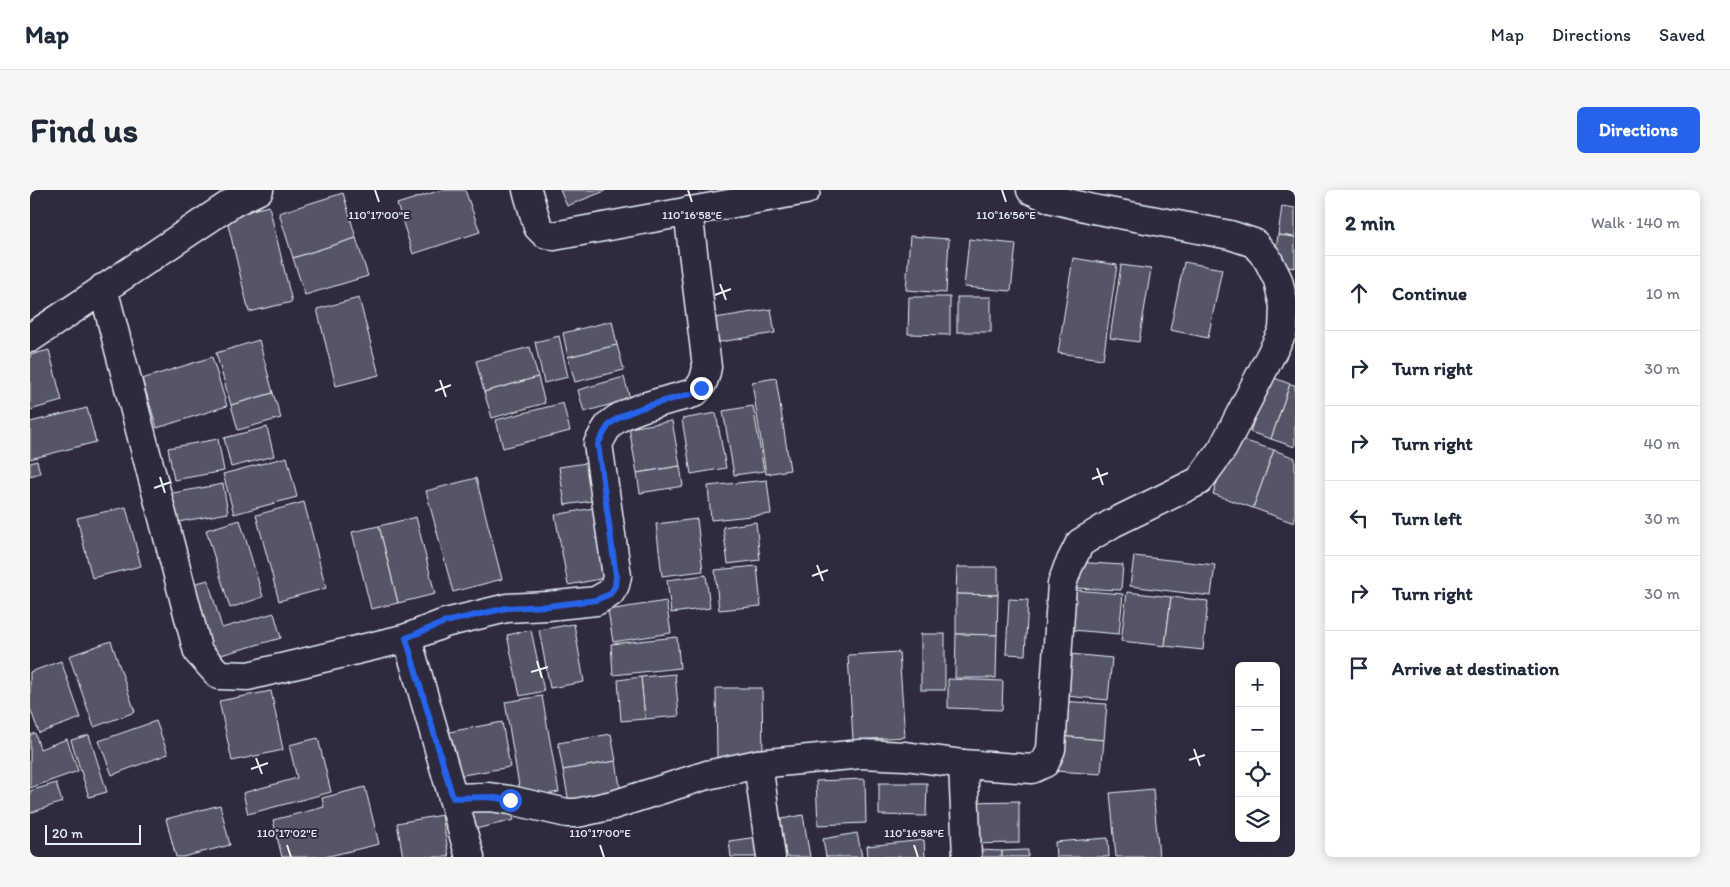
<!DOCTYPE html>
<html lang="en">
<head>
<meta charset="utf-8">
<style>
  body { margin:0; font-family:Itim,sans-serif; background:#f6f6f7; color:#1f2937 }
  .controls { position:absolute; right:15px; bottom:15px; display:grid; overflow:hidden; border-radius:8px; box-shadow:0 2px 12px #0003 }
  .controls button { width:45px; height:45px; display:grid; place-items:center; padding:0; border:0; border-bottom:1px solid #e0e1e3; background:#fff; color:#1f2937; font:25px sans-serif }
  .scale { position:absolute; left:15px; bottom:12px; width:96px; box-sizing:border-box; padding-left:5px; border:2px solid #e8f1f8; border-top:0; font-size:14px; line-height:18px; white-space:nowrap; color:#e8f1f8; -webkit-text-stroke:4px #2f2a3d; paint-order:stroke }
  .stop { position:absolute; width:15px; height:15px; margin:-11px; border:4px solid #2563eb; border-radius:50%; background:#fff }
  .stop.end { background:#2563eb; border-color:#fff; box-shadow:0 1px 5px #0008 }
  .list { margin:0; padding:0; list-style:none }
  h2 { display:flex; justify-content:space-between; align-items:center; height:65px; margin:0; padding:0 20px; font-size:21px }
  h2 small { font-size:16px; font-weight:400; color:#747a83 }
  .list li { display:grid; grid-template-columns:32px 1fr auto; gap:15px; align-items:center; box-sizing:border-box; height:75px; padding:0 20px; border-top:1px solid #e0e1e3 }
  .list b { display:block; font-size:19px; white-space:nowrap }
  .list em { font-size:16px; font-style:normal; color:#747a83 }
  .icon { flex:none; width:28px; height:28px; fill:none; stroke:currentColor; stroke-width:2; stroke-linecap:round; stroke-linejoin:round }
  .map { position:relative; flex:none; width:1265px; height:667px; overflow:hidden; border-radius:8px }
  header { display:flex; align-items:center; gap:30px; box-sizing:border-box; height:70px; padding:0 25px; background:#fff; border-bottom:1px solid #e0e1e3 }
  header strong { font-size:24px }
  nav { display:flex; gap:28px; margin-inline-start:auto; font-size:18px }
  .intro { display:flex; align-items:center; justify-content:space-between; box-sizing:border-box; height:120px; padding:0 30px }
  h1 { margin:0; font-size:35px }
  .button { padding:12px 22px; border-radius:8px; background:#2563eb; color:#fff; font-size:18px; font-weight:700 }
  main { display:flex; gap:30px; padding:0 30px }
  aside { flex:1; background:#fff; border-radius:8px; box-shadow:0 2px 12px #0003 }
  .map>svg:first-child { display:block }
</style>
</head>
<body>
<header>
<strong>Map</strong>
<nav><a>Map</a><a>Directions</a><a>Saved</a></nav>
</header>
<div class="intro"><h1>Find us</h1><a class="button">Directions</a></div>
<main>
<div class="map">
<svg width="1265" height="667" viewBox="0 0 1265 667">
  <rect width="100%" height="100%" fill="#2f2a3d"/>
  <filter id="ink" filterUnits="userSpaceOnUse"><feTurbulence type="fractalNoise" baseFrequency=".02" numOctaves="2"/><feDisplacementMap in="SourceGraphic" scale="10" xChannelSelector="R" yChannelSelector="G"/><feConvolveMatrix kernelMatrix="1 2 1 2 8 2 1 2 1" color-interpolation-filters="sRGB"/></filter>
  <g filter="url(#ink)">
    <g fill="#575565" stroke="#e8f1f8">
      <path d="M411 0H435L450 42 383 64 367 14Z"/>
      <path d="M530 0H574L575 1 537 16Z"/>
      <path d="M313 3 326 48 263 68 249 23Z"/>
      <path d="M239 16 262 112 219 122 196 26Z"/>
      <path d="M1252 16 1265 18V47L1248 45Z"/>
      <path d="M1248 45 1265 47V78L1244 75Z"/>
      <path d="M880 46 919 49 916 103 876 100Z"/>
      <path d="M326 48 338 86 275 105 263 68Z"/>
      <path d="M939 49 986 54 981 101 934 97Z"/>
      <path d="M1043 68 1087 75 1073 169 1028 163Z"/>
      <path d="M1154 72 1192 79 1178 148 1140 140Z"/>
      <path d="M1091 75 1121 79 1109 152 1080 148Z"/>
      <path d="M879 107H920V145L878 144Z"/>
      <rect x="927" y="107" width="34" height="35"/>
      <path d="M329 108 349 185 306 196 287 119Z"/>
      <path d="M741 119 745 143 684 153 679 129Z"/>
      <path d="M582 131 587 155 538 167 533 143Z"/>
      <path d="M529 146 538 187 514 193 505 152Z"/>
      <path d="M229 150 243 203 201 215 186 163Z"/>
      <path d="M587 155 594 180 545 192 538 167Z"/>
      <path d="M500 157 508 187 454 202 446 171Z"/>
      <path d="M19 160 32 211 0 220V165Z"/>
      <path d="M182 167 197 216 127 238 112 189Z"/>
      <path d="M1239 186 1260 194 1241 249 1220 242Z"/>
      <path d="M508 187 515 213 462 228 454 202Z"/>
      <path d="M594 187 600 209 554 222 548 200Z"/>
      <path d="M746 188 760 280 736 284 722 192Z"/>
      <path d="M1260 194 1265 195V257L1241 249Z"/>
      <path d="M243 203 251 228 208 240 201 215Z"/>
      <path d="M533 213 540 241 473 258 466 230Z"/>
      <path d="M723 216 734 281 704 285 693 221Z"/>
      <path d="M57 218 66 252 0 269V232Z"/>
      <path d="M686 223 696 278 661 284 652 229Z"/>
      <path d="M642 231 650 276 607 283 599 238Z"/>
      <path d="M237 237 244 266 201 277 194 248Z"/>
      <path d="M1203 247 1244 260 1223 318 1183 304Z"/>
      <path d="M188 249 194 281 144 290 138 258Z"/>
      <path d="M1244 260 1265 268V329L1264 333 1223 318Z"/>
      <path d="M257 267 267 307 204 324 193 284Z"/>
      <path d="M7 271 10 283 0 286V273Z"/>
      <path d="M563 272 568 310 535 315 529 277Z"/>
      <path d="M650 276 653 296 610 303 607 283Z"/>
      <path d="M446 288 472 389 423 402 396 301Z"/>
      <path d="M737 290 741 324 681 330 678 296Z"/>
      <path d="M193 294 198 323 137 334 132 305Z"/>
      <path d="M274 312 296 398 249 411 226 325Z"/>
      <path d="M96 317 111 376 62 388 47 328Z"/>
      <path d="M569 317 581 387 538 395 525 325Z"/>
      <path d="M386 327 405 404 368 413 349 336Z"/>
      <path d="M667 329 673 381 632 386 626 334Z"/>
      <path d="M210 330 233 407 200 418 176 340Z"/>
      <path d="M726 332 730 370 698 374 693 337Z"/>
      <path d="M349 336 368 413 341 419 322 342Z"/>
      <path d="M1104 366 1185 375 1181 406 1100 396Z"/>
      <path d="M1044 372 1093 375 1091 400 1043 398Z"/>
      <path d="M727 376 731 416 689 420 685 380Z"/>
      <path d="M927 377H968V405L926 404Z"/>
      <path d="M676 385 680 418 641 423 637 390Z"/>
      <path d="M178 390 192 438 244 423 251 448 184 467 163 394Z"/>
      <path d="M1044 400 1093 404 1089 444 1042 440Z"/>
      <path d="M1097 402 1141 407 1135 456 1091 451Z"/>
      <path d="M926 404 968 405 967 445 926 444Z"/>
      <path d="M1141 407 1178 411 1173 460 1135 456Z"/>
      <path d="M979 409 998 410 995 465 976 464Z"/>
      <path d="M636 411 641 443 583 452 578 420Z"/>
      <path d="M544 434 554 492 520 498 509 440Z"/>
      <path d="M501 440 514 501 490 506 477 445Z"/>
      <rect x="891" y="444" width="24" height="56"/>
      <path d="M926 444 967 445 966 488H925Z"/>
      <path d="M647 447 650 478 583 485 581 454Z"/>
      <path d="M81 451 105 522 64 537 39 466Z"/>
      <path d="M869 462 875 547 823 550 818 465Z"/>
      <path d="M1030 463 1082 468 1078 510 1026 505Z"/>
      <path d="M31 471 51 528 9 543 0 518V482Z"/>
      <path d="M645 484 649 526 615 529 611 487Z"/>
      <path d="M611 487 615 529 591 531 588 490Z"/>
      <path d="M918 489 973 491 972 520 918 518Z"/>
      <path d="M686 498H732L733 566 687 568Z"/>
      <path d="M241 501 253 560 202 571 189 511Z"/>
      <path d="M512 506 529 602 491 608 475 512Z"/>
      <path d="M1031 511 1077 514 1074 550 1028 546Z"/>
      <path d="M126 531 138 564 82 585 69 551Z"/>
      <path d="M472 532 480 577 427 586 419 542Z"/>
      <path d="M5 543 10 559 37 549 48 581 0 598V545Z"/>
      <path d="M581 544 586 571 533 580 528 553Z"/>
      <path d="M59 545 77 602 59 607 41 550Z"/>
      <path d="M1028 546 1074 550 1071 584 1025 581Z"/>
      <path d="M288 548 301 602 218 624 213 603 267 588 259 555Z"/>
      <path d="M586 571 592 609 540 618 533 580Z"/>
      <path d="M835 589 836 633 788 635 786 591Z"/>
      <path d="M26 593 32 612 0 623V601Z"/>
      <path d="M849 593H897L896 626 849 625Z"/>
      <path d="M335 597 349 654 295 667H252L243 630 294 617 292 608Z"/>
      <path d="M1123 599 1129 667H1086L1080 603Z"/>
      <path d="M479 611 484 630 437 641 432 623Z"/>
      <path d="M989 611V653L936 654V612Z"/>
      <path d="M190 615 200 655 153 667H146L136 629Z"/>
      <path d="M412 625 419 667H373L367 633Z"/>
      <path d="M773 625 780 667H752L746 630Z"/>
      <path d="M827 643 832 667H796L793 649Z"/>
      <path d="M734 646 737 667H701L699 651Z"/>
      <path d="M1078 648 1079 667H1026L1025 652Z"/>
      <path d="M894 650 895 667H838L837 656Z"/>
      <path d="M949 660 972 661V667H948Z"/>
      <path d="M998 660V667H972V661Z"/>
    </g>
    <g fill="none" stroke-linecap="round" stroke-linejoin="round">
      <g stroke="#e8f1f8" stroke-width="31">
        <g id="minor">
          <path d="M497 0 508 37 514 43 524 46 776 0"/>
          <path d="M73 98 168 462 189 485 218 486 377 448 415 433 477 418 518 416 566 411 580 403 585 395 587 386 568 254C572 247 575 240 580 234 598 218 640 210 664 203 673 195 675 188 677 177L658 21"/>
          <path d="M0 148 202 13 229 0"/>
          <path d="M377 448 440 667"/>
          <path d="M728 574 741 667"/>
          <path d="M423 608 459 607 480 610 537 623H547L583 615 677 585 728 574 831 564 875 566 933 574"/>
          <path d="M937 667 933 574 1002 579 1015 573 1021 559 1032 394 1038 377 1050 353 1083 333 1169 291 1193 258 1253 141 1254 116 1248 90 1237 68 1224 53 1200 45 1063 19 1022 9 1001 0"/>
        </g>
      </g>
      <use href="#minor" stroke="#2f2a3d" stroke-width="28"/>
    </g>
  </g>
  <g fill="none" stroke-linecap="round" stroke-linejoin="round" filter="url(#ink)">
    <path stroke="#2563eb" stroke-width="6" d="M480 610 459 607 423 608 376 448 415 432 477 418 518 416 566 410 580 404 585 396 586 386 568 254C572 247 575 240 580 234 598 218 641 210 664 203L671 198"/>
  </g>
  <path fill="none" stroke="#e8f1f8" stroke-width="2" d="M345 0 349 12M658 0 662 12M972 0 976 12M690 94 696 110M685 105 701 99M410 190 416 207M405 201 421 195M1067 278 1073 295M130 287 135 303M1062 289 1078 283M124 298 141 292M787 375 793 391M782 386 798 380M507 471 512 488M501 482 518 477M1164 559 1170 576M226 568 232 584M1159 570 1175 565M221 579 238 573M257 655 261 667M570 655 574 667M884 655 888 667"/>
  <g font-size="12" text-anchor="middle" fill="#e8f1f8" stroke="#2f2a3d" stroke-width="4" stroke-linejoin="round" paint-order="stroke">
    <text x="349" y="29">110°17'00"E</text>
    <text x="662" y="29">110°16'58"E</text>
    <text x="976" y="29">110°16'56"E</text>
    <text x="257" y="647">110°17'02"E</text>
    <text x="570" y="647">110°17'00"E</text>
    <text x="884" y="647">110°16'58"E</text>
  </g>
</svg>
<div class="controls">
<button>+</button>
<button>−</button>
<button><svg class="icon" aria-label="locate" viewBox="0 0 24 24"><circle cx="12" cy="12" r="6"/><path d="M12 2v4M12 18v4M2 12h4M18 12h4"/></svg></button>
<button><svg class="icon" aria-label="layers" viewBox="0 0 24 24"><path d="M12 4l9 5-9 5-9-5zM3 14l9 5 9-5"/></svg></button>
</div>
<div class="scale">20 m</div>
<div class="stop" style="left:480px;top:610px"></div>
<div class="stop end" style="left:671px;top:198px"></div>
</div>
<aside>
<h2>2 min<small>Walk · 140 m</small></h2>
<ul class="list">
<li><svg class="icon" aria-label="ahead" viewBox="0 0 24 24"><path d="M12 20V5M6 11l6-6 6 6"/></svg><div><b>Continue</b></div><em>10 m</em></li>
<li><svg class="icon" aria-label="right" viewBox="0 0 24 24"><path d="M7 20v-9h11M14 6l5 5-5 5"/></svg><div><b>Turn right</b></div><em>30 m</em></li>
<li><svg class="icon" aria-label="right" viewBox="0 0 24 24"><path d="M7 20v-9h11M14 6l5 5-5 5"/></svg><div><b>Turn right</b></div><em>40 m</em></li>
<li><svg class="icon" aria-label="left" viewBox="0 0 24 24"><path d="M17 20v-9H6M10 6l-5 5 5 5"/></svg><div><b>Turn left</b></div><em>30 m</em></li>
<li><svg class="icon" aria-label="right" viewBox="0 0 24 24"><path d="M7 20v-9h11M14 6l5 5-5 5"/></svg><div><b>Turn right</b></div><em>30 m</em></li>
<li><svg class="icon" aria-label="arrive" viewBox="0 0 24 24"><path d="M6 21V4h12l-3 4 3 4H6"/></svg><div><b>Arrive at destination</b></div></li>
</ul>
</aside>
</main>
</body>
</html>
